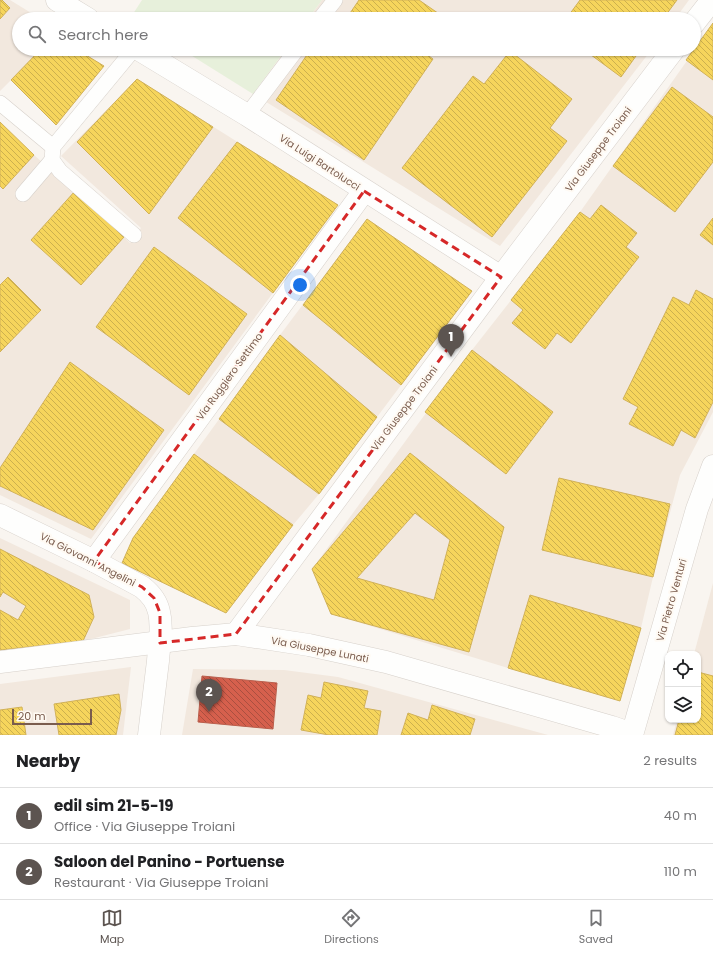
<!DOCTYPE html>
<html lang="en">
<head>
<meta charset="utf-8">
<style>
  body { margin:0; font-family:Poppins,sans-serif; background:#f6f6f6; color:#202124 }
  .controls { position:absolute; right:12px; bottom:12px; display:grid; overflow:hidden; border-radius:8px; box-shadow:0 1px 3px #0004 }
  .controls button { width:36px; height:36px; display:grid; place-items:center; padding:0; border:0; border-bottom:1px solid #e0e0e0; background:#fff; color:#202124; font:20px sans-serif }
  .scale { position:absolute; left:12px; bottom:10px; width:80px; box-sizing:border-box; padding-left:4px; border:2px solid #7a5c4d; border-top:0; font-size:11px; line-height:14px; white-space:nowrap; color:#7a5c4d; -webkit-text-stroke:3px #fffaf3; paint-order:stroke }
  .you { position:absolute; left:300px; top:285px; width:14px; height:14px; margin:-10px; border:3px solid #fff; border-radius:50%; background:#1a73e8; box-shadow:0 0 0 6px #1a73e833 }
  .badge { display:grid; place-items:center; width:26px; height:26px; border-radius:50%; background:#5c5450; color:#fff; font-size:13px; font-weight:700 }
  .pin { position:absolute; translate:-50% -33px; filter:drop-shadow(0 1px 2px #0008) }
  .pin::after { content:''; position:absolute; top:21px; width:14px; height:12px; background:inherit; clip-path:polygon(0 0,100% 0,50% 100%) }
  .list { margin:0; padding:0; list-style:none }
  h2 { display:flex; justify-content:space-between; align-items:center; height:52px; margin:0; padding:0 16px; font-size:17px }
  h2 small { font-size:13px; font-weight:400; color:#757577 }
  .list li { display:grid; grid-template-columns:26px 1fr auto; gap:12px; align-items:center; box-sizing:border-box; height:56px; padding:0 16px; border-top:1px solid #e0e0e0 }
  .list b { display:block; font-size:15px; white-space:nowrap }
  .list p { margin:0; font-size:13px; white-space:nowrap; color:#757577 }
  .list em { font-size:13px; font-style:normal; color:#757577 }
  .icon { flex:none; width:22px; height:22px; fill:none; stroke:currentColor; stroke-width:2; stroke-linecap:round; stroke-linejoin:round }
  .map { position:relative; flex:none; width:713px; height:735px; overflow:hidden }
  .search { position:absolute; background:#fff; box-shadow:0 1px 3px #0004; left:12px; right:12px; top:12px; height:44px; display:flex; align-items:center; gap:10px; box-sizing:border-box; padding:0 14px; border-radius:22px; color:#757577; font-size:15px }
  .sheet { height:164px; background:#fff }
  nav { display:flex; justify-content:space-around; align-items:center; box-sizing:border-box; height:56px; border-top:1px solid #e0e0e0; background:#fff; font-size:11px; color:#757577 }
  nav a { display:grid; justify-items:center; gap:2px }
  nav .on { color:#5c5450 }
  .map>svg:first-child { display:block }
</style>
</head>
<body>
<div class="map">
<svg width="713" height="735" viewBox="0 0 713 735">
  <defs>
    <pattern id="homes-back-hatch" width="6" height="6" patternUnits="userSpaceOnUse"><rect width="6" height="6" fill="#f6d55c"/><path d="M-1 5l2 2M0 0l6 6M5-1l2 2" fill="none" stroke="#ccb04e"/></pattern>
    <pattern id="shops-back-hatch" width="6" height="6" patternUnits="userSpaceOnUse"><rect width="6" height="6" fill="#d6604d"/><path d="M-1 5l2 2M0 0l6 6M5-1l2 2" fill="none" stroke="#aa4f40"/></pattern>
  </defs>
  <rect width="100%" height="100%" fill="#f9f5f0"/>
  <g fill="#f2e8de">
    <path d="M0 0H10L41 19H19V49H76L104 66 56 125 11 80 0 91Z"/>
    <path d="M322 0H689L675 19H308Z"/>
    <path d="M713 24V412L680 475 653 577 641 628 620 701 508 668 331 614 312 569 472 350 580 212Z"/>
    <path d="M286 49H652L500 246 253 94Z"/>
    <path d="M137 79 338 205 91 539 0 495V122L34 155 75 191 130 243 141 228 61 156Z"/>
    <path d="M367 219 472 291 319 494 293 525 226 613 122 563 133 538 280 335Z"/>
    <path d="M0 538 130 600V629L83 641 0 650Z"/>
    <path d="M713 583V735H673L677 720H698V654H694Z"/>
    <path d="M131 667 123 735H0V684Z"/>
    <path d="M193 669 284 670 338 677 548 735H182Z"/>
  </g>
  <g fill="#e7f0db">
    <path d="M142 0H322L308 19H134L131 17Z"/>
    <path d="M181 49H286L253 94Z"/>
  </g>
  <g fill="url(#homes-back-hatch)" stroke="#d1b158" fill-rule="evenodd">
    <path d="M0 0H2L10 8 0 19Z"/>
    <path d="M359 0H419L445 18 444 19H346Z"/>
    <path d="M580 0H677L663 19H566Z"/>
    <path d="M713 23V80L686 60Z"/>
    <path d="M41 49H76L104 66 56 125 11 80Z"/>
    <path d="M311 49H424L422 51 433 59 364 160 276 100Z"/>
    <path d="M583 49H641L621 77Z"/>
    <path d="M510 51 572 99 550 128 567 141 492 237 402 168 473 76 484 84Z"/>
    <path d="M137 79 213 127 149 214 77 142Z"/>
    <path d="M672 87 713 117V162L675 212 613 166Z"/>
    <path d="M0 122 34 155 3 189 0 186Z"/>
    <path d="M237 142 338 205 273 293 178 218Z"/>
    <path d="M75 191 124 237 81 285 31 240Z"/>
    <path d="M601 205 637 233 626 247 639 257 571 343 557 333 545 349 512 323 523 310 511 300 580 212 590 219Z"/>
    <path d="M713 218V245L700 235Z"/>
    <path d="M367 219 472 291 401 385 303 305Z"/>
    <path d="M154 247 247 314 189 395 96 327Z"/>
    <path d="M8 277 41 310 0 352V285Z"/>
    <path d="M696 290 713 299V402L695 438 681 430 673 446 629 424 638 407 623 399 673 297 689 305Z"/>
    <path d="M280 335 377 417 319 494 219 419Z"/>
    <path d="M472 350 553 412 506 474 425 412Z"/>
    <path d="M70 362 164 430 93 530 0 486V468Z"/>
    <path d="M410 453 504 527 469 652 331 614 312 569ZM415 513 450 540 434 600 357 578Z"/>
    <path d="M194 454 293 525 226 613 122 563 133 538Z"/>
    <path d="M559 478 670 504 653 577 542 550Z"/>
    <path d="M0 549 89 595 94 617 83 641 0 650V610L18 620 26 606 3 592 0 597Z"/>
    <path d="M530 595 641 628 620 701 508 668Z"/>
    <path d="M698 672 713 676V735H675L679 720H698Z"/>
    <path d="M324 682 368 691 364 708 381 711 377 735H329L301 730 308 695 321 698Z"/>
    <path d="M119 694 121 710 116 735H59L54 704Z"/>
    <path d="M432 705 475 719 470 735H401L408 713 428 720Z"/>
    <path d="M22 707 26 735H0V710Z"/>
  </g>
  <path fill="url(#shops-back-hatch)" stroke="#ba5f4d" d="M202 676 277 683 273 729 198 722Z"/>
  <g fill="none" stroke-linecap="round" stroke-linejoin="round">
    <g stroke="#d7d1cb" stroke-width="16">
      <g id="lane">
        <path d="M320 19 335 0"/>
        <path d="M134 49 53 147 52 160 60 171 134 235"/>
        <path d="M0 103 53 147"/>
        <path d="M247 115 297 49"/>
        <path d="M23 194 52 160"/>
      </g>
    </g>
    <g stroke="#d7d1cb" stroke-width="23">
      <g id="street">
        <path d="M57 0 88 19"/>
        <path d="M694 23 712 0"/>
        <path d="M138 49 247 115 501 277"/>
        <path d="M0 515 94 561 142 587C151 594 157 602 159 612 163 628 159 645 158 661 155 686 152 710 149 735"/>
        <path d="M94 561 364 191"/>
        <path d="M236 634 501 277 674 49"/>
        <path d="M0 662 192 638 236 634 309 645 386 662 612 727 632 734"/>
        <path d="M632 735 697 509 713 466"/>
      </g>
    </g>
    <use href="#lane" stroke="#fefefd" stroke-width="15"/>
    <use href="#street" stroke="#fefefd" stroke-width="22"/>
  </g>
  <path fill="none" stroke="#d62828" stroke-width="3" stroke-dasharray="8 5" stroke-linejoin="round" d="M364 191 501 277 236 634 160 643V613L154 598 142 587 94 561Z"/>
  <g text-anchor="middle" stroke-width="4" stroke-linejoin="round" paint-order="stroke">
    <g font-size="10" fill="#7a5c4d" stroke="#fffaf3">
      <text transform="translate(598 149) rotate(-53)" y="4">Via Giuseppe Troiani</text>
      <text transform="translate(320 162) rotate(33)" y="4">Via Luigi Bartolucci</text>
      <text transform="translate(229 376) rotate(-54)" y="4">Via Ruggiero Settimo</text>
      <text transform="translate(404 408) rotate(-53)" y="4">Via Giuseppe Troiani</text>
      <text transform="translate(88 559) rotate(27)" y="4">Via Giovanni Angelini</text>
      <text transform="translate(671 600) rotate(-74)" y="4">Via Pietro Venturi</text>
      <text transform="translate(320 649) rotate(11)" y="4">Via Giuseppe Lunati</text>
    </g>
  </g>
</svg>
<div class="controls">
<button><svg class="icon" aria-label="locate" viewBox="0 0 24 24"><circle cx="12" cy="12" r="6"/><path d="M12 2v4M12 18v4M2 12h4M18 12h4"/></svg></button>
<button><svg class="icon" aria-label="layers" viewBox="0 0 24 24"><path d="M12 4l9 5-9 5-9-5zM3 14l9 5 9-5"/></svg></button>
</div>
<div class="scale">20 m</div>
<div class="you"></div>
<div class="pin badge" style="left:451px;top:357px">1</div>
<div class="pin badge" style="left:209px;top:712px">2</div>
<div class="search"><svg class="icon" aria-label="search" viewBox="0 0 24 24"><circle cx="10" cy="10" r="6"/><path d="M15 15l6 6"/></svg>Search here</div>
</div>
<section class="sheet">
<h2>Nearby<small>2 results</small></h2>
<ul class="list">
<li><span class="badge">1</span><div><b>edil sim 21-5-19</b><p>Office · Via Giuseppe Troiani</p></div><em>40 m</em></li>
<li><span class="badge">2</span><div><b>Saloon del Panino - Portuense</b><p>Restaurant · Via Giuseppe Troiani</p></div><em>110 m</em></li>
</ul>
</section>
<nav>
<a class="on"><svg class="icon" aria-label="map" viewBox="0 0 24 24"><path d="M3 6l6-2 6 2 6-2v14l-6 2-6-2-6 2zM9 4v14M15 6v14"/></svg>Map</a>
<a><svg class="icon" aria-label="directions" viewBox="0 0 24 24"><path d="M12 3l9 9-9 9-9-9zM9 14v-3h6M13 9l2 2-2 2"/></svg>Directions</a>
<a><svg class="icon" aria-label="saved" viewBox="0 0 24 24"><path d="M7 4h10v16l-5-4-5 4z"/></svg>Saved</a>
</nav>
</body>
</html>
